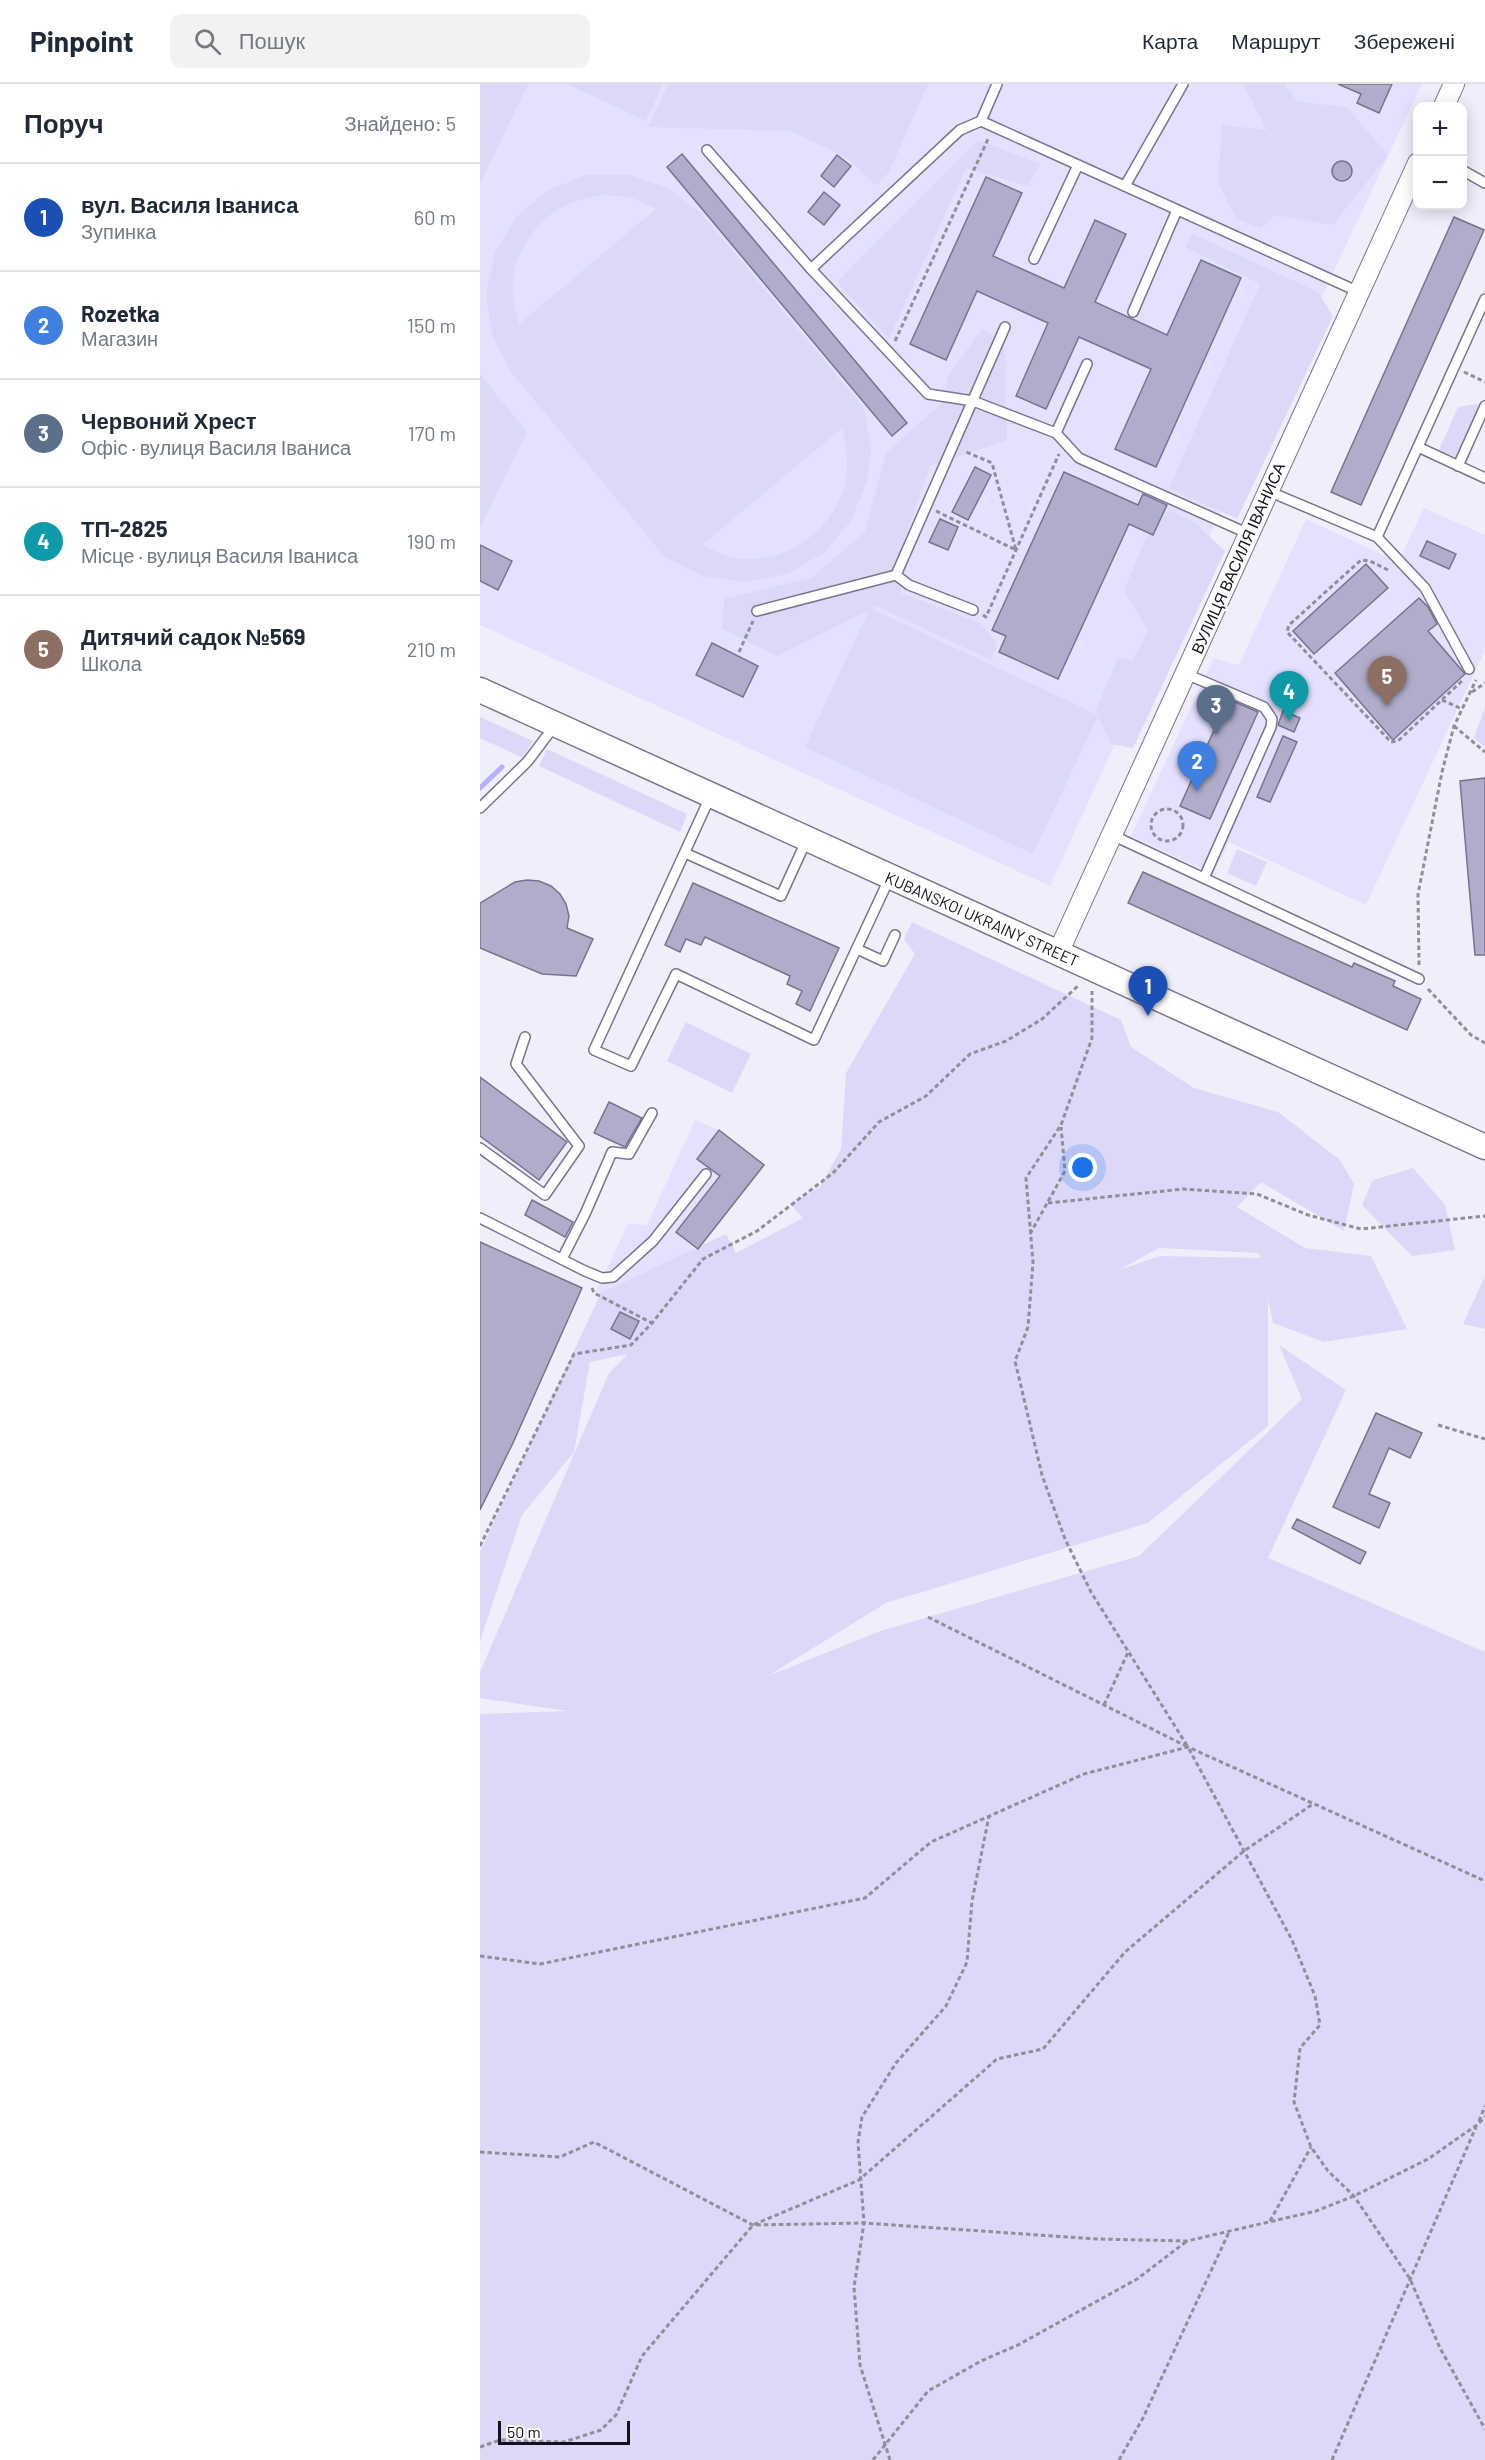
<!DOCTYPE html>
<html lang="uk">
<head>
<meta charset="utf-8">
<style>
  body { margin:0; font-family:Barlow,sans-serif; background:#f2f2f3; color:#1f2937 }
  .controls { position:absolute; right:18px; top:18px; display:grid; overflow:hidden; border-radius:12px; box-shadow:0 3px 15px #0003 }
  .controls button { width:54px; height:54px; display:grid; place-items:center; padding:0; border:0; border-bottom:2px solid #e0e1e3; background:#fff; color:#1f2937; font:30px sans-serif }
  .scale { position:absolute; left:18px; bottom:15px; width:132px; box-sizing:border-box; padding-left:6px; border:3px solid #13121c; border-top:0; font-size:16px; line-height:21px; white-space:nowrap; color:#13121c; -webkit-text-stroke:4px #fff; paint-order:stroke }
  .you { position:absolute; left:603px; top:1084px; width:21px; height:21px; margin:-15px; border:4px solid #fff; border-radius:50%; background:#1a73e8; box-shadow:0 0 0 9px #1a73e833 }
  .badge { display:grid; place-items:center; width:39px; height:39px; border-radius:50%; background:#2563eb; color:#fff; font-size:20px; font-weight:700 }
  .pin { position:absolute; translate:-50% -50px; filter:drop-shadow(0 2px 3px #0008) }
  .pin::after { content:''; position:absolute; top:32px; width:21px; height:18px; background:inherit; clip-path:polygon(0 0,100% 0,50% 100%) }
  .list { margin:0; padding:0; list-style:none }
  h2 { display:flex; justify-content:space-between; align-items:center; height:78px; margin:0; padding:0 24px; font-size:26px }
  h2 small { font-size:20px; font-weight:400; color:#747a83 }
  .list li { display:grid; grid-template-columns:39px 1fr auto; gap:18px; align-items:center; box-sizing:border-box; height:108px; padding:0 24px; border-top:2px solid #e0e1e3 }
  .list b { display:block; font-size:22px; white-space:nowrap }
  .list p { margin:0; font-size:20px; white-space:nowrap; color:#747a83 }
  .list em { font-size:20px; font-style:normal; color:#747a83 }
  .icon { flex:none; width:33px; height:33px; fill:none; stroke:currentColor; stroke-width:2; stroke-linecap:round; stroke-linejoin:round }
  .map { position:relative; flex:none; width:1005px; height:2376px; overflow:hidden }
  header { display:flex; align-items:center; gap:36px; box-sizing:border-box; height:84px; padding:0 30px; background:#fff; border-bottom:2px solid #e0e1e3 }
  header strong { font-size:28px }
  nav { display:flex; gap:33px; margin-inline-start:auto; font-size:21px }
  .search { width:420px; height:54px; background:#f2f2f3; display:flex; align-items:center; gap:15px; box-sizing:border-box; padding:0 21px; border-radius:12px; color:#747a83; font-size:22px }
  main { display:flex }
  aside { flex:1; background:#fff }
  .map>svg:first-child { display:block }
</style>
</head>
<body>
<header>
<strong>Pinpoint</strong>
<div class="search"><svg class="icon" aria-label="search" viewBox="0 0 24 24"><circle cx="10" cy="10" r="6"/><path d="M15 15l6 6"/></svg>Пошук</div>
<nav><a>Карта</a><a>Маршрут</a><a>Збережені</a></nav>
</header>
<main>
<aside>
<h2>Поруч<small>Знайдено: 5</small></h2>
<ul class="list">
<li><span class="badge" style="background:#1a4fb4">1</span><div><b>вул. Василя Іваниса</b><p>Зупинка</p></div><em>60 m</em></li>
<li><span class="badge" style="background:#3f7fe0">2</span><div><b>Rozetka</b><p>Магазин</p></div><em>150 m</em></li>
<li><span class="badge" style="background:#5c6f8a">3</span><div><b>Червоний Хрест</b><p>Офіс · вулиця Василя Іваниса</p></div><em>170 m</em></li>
<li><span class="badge" style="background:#0f9aa8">4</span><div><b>ТП-2825</b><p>Місце · вулиця Василя Іваниса</p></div><em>190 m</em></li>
<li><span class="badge" style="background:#8d6e63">5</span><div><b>Дитячий садок №569</b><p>Школа</p></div><em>210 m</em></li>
</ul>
</aside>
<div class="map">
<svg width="1005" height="2376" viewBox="0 0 1005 2376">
  <rect width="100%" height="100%" fill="#efeefb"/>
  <g fill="#e3e1ff">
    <path d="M0 0H942L736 437 570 802 0 541Z"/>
    <path d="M944 424 1005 451V566L886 821 749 758 733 790 651 752 734 574 759 581 826 435 918 478Z"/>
    <path d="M215 1036 239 1046 284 1081 218 1165 213 1162 208 1181 170 1235 116 1208 148 1140 167 1141Z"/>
  </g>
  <g fill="#dcd9f8" fill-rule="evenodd">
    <path d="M0 0H48L0 100Z"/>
    <path d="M87 0H183L166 37Z"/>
    <path d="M188 0H448L409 88 396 102 367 74 311 47 168 43Z"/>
    <path d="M763 0H804L818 18 867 23 908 71 853 141 795 131 781 144 756 135 738 98 742 41 787 46Z"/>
    <path d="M498 56 560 80 548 102 486 84 409 255 357 198Z"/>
    <path d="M107 91H149L188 104 221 129 384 324 391 365 387 397 371 437 344 469 307 490 265 498 223 492 185 473 31 288 12 251 6 210 15 169 36 133 68 106ZM121 111 150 113 176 125 39 240C37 231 34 221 33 212 29 174 57 130 94 118 102 115 112 113 121 111ZM362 344C366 364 370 384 364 404 349 451 298 486 248 472 239 469 231 465 222 461Z"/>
    <path d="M713 150 838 208 853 232 757 435 689 404 780 200 705 163Z"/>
    <path d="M502 245 524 257 527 356 450 382 421 465V509L500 539 517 559 511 576 396 522 392 525 618 631 616 626 638 574 653 576 668 547 644 506 665 456 689 426 714 438 745 467 653 664 631 660 618 632 553 770 325 663 389 526 297 572 242 545 244 515 331 494 385 448 406 369 464 317 468 292Z"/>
    <path d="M0 290 47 348 0 444Z"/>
    <path d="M1005 319V336L1000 333 981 375 959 366 978 323Z"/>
    <path d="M1005 622V663L994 654Z"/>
    <path d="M0 633 53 657 43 674 0 654Z"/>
    <path d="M67 665 207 730 200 748 59 682Z"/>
    <path d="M757 765 787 778 776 802 747 789Z"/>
    <path d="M432 838 641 936 651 963 714 1004 798 1028 860 1076 874 1100 864 1147 781 1098 757 1123 825 1164 891 1172 927 1245 844 1258 793 1239 788 1216V1342L668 1439 406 1519 288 1592 400 1547 659 1472 822 1315 799 1261 866 1306 788 1474 1005 1568V2376H0V1630L88 1627 0 1614V1588L129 1289 148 1270 110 1278 94 1368 42 1431 0 1557V1468L121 1209 246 1150 256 1169 323 1134 310 1120 340 1103 361 1065 366 989 435 870 424 855ZM679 1164 779 1169 780 1174 680 1172 639 1186Z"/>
    <path d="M206 938 271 970 252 1009 187 977Z"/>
    <path d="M933 1084 965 1121 975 1166 932 1172 882 1121 893 1096Z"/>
    <path d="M1005 1192V1245L983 1240Z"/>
  </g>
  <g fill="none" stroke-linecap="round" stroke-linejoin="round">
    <path stroke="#b7aff8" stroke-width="5" d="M0 704 22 683"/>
  </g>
  <g fill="#afadca" stroke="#76738e" stroke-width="1.5">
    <path d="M858 0H912L899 29 877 19 881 10Z"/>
    <path d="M202 70 427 339 412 352 187 83Z"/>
    <path d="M357 71 371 82 354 103 341 92Z"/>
    <circle cx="862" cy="87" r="10"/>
    <path d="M506 93 542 109 513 172 584 204 615 136 646 150 615 218 687 251 721 176 761 194 676 383 635 365 671 285 599 253 566 325 536 312 568 239 497 207 466 276 430 260Z"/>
    <path d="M344 108 360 121 344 141 328 128Z"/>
    <path d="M974 133 1004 146 881 421 851 408Z"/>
    <path d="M495 383 511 391 488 436 472 428Z"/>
    <path d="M584 388 658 421 663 410 687 421 673 451 649 440 578 595 519 568 526 552 512 546Z"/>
    <path d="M460 435 478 443 468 466 449 458Z"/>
    <path d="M947 457 976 470 969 485 940 472Z"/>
    <path d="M0 461 32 477 18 506 0 497Z"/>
    <path d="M886 480 908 504 834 570 813 547Z"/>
    <path d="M939 514 948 523 957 540 948 547 985 590 913 656 855 589Z"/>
    <path d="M232 559 278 582 263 613 216 591Z"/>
    <path d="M748 615 778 628 730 735 700 722Z"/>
    <path d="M803 627 820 634 814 648 798 641Z"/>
    <path d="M803 652 817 658 790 718 777 713Z"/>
    <path d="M1005 694V871H995L980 697Z"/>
    <path d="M663 788 872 883 874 879 915 897 913 902 941 915 927 946 648 819Z"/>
    <path d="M47 796 59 797 71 802 80 810 86 820 89 832 87 844 113 855 96 892 62 890 0 864V819L35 798Z"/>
    <path d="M213 799 359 864 330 927 316 920 322 907 307 900 310 892 225 853 221 861 206 855 200 868 185 861Z"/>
    <path d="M0 993 87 1058 59 1096 0 1052Z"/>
    <path d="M129 1018 162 1034 145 1063 114 1049Z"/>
    <path d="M239 1046 284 1081 218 1165 196 1148 240 1092 217 1075Z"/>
    <path d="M52 1116 93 1138 85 1153 45 1131Z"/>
    <path d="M0 1158 102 1204 33 1359 0 1426Z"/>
    <path d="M140 1228 159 1237 150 1255 131 1245Z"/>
    <path d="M896 1329 942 1349 930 1374 909 1364 889 1410 910 1419 899 1444 853 1423Z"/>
    <path d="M817 1435 886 1468 880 1480 812 1444Z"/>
  </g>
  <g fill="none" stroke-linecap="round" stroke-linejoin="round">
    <g stroke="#787590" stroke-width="12">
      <g id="service">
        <path d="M501 37 517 0"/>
        <path d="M227 66 331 185 448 310 493 317 576 349 599 374 769 450"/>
        <path d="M982 86 1005 99"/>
        <path d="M645 102 703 0"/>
        <path d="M554 175 598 81"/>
        <path d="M331 185 480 46 501 37 879 208"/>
        <path d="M653 228 697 126"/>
        <path d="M576 349 607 280"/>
        <path d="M938 363 1005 394"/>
        <path d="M978 382 1005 322"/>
        <path d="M788 407 897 453 945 504 989 585"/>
        <path d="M897 453 1005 215"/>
        <path d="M416 491 429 501 493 526"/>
        <path d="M277 527 416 491 525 243"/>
        <path d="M706 590 784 623 792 635 791 643 724 794"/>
        <path d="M231 711 114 966 151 982 196 890 334 956 410 793"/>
        <path d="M0 724 48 677 75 641"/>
        <path d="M632 751 939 895"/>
        <path d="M205 769 301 812 327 755"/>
        <path d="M377 865 403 877 415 851"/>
        <path d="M0 1064 65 1111 99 1062 36 980 45 953"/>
        <path d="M0 1134 105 1187 122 1194 133 1193 173 1157 226 1090"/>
        <path d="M82 1175 105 1130 132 1068 149 1070 172 1029"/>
      </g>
    </g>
    <g stroke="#787590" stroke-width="22">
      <g id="minor">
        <path d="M964 22 974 0"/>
        <path d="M578 869 938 79"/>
      </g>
    </g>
    <g stroke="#787590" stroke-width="27">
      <path id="tertiary" d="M0 606 1005 1063"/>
    </g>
    <g stroke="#8f8e9a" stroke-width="3" stroke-dasharray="4.5 3" stroke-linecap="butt">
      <path d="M415 257 509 53"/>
      <path d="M984 288 1005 298"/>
      <path d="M456 427 536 466 512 379 484 367"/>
      <path d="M908 486 890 477 881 476 809 541 807 548 911 658 918 657 984 595"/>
      <path d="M503 531 506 533 579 370"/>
      <path d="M259 568 273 537"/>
      <path d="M992 608 1005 599"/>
      <path d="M962 616 982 625"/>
      <path d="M974 642 1005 668"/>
      <circle cx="687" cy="741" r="16"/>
      <path d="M939 881 938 810 962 688 974 642 996 596"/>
      <path d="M948 905 991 951 1005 959"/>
      <path d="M568 1119 703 1105 777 1110 828 1131 881 1145 1005 1132"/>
      <path d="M550 1150 585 1087 581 1043"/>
      <path d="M112 1204 114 1209 172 1239"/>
      <path d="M958 1341 1005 1355"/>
      <path d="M0 1462 94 1270 151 1261 172 1239 223 1175 277 1147 353 1089 399 1038 446 1012 490 970 526 957 562 935 599 901"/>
      <path d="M448 1533 708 1663 611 1508 585 1455 562 1391 535 1277 548 1243 553 1178 546 1094 581 1041 612 954V907"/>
      <path d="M624 1621 649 1566"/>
      <path d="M709 1665 812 1856 835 1912 840 1941 820 1964 814 2018 831 2063 848 2087 874 2112 930 2195 960 2264 1005 2345"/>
      <path d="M0 1872 60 1880 385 1814 451 1758 604 1690 708 1663 1005 1797"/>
      <path d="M999 2037 1005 2022"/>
      <path d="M0 2068 80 2073 114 2058 273 2141 384 2139 617 2155 707 2157 836 2127 874 2112 948 2075 997 2041 1005 2033"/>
      <path d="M790 2137 831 2063"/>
      <path d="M0 2363 20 2356 84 2358 121 2346 136 2331 162 2272 273 2141 379 2096 517 1975 563 1965 645 1868 764 1767 833 1720"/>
      <path d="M393 2376 448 2307 501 2277 538 2261 657 2195 707 2157"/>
      <path d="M410 2376 380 2281 374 2203 384 2139 378 2058 382 2033 416 1979 466 1922 487 1878 492 1817 509 1732"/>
      <path d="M639 2376 663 2334 749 2148"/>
      <path d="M852 2376 996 2043"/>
    </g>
    <use href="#service" stroke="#fff" stroke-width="9"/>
    <use href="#minor" stroke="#fff" stroke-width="20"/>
    <use href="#tertiary" stroke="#fff" stroke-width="24"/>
  </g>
  <g text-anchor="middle" stroke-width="4.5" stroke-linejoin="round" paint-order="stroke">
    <g font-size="16" fill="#13121c" stroke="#fff">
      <text transform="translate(758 474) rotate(-66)" y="6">ВУЛИЦЯ ВАСИЛЯ ІВАНИСА</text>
      <text transform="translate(502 835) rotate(24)" y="6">KUBANSKOI UKRAINY STREET</text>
    </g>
  </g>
</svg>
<div class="controls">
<button>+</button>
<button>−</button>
</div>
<div class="scale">50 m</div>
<div class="you"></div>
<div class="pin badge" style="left:668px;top:932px;background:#1a4fb4">1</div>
<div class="pin badge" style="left:717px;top:707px;background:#3f7fe0">2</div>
<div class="pin badge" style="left:736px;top:651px;background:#5c6f8a">3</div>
<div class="pin badge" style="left:809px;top:637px;background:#0f9aa8">4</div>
<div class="pin badge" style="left:907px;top:622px;background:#8d6e63">5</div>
</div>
</main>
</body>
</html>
